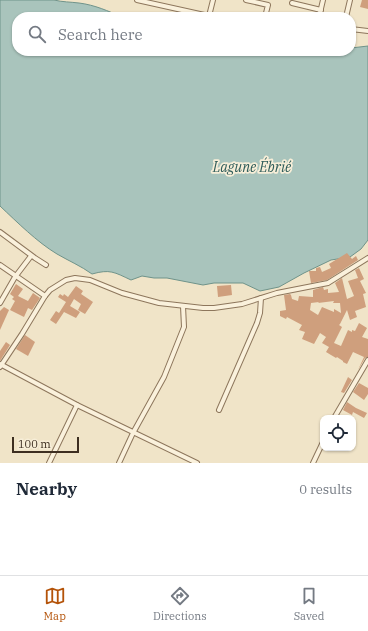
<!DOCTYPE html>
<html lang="en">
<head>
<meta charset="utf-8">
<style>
  body { margin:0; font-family:"IBM Plex Serif",serif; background:#f2f2f3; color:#1f2937 }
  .controls { position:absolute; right:12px; bottom:12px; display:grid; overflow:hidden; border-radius:8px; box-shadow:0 1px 3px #0004 }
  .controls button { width:36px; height:36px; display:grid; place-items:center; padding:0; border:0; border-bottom:1px solid #e0e1e3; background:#fff; color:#1f2937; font:20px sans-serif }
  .scale { position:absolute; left:12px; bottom:10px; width:67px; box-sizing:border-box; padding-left:4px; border:2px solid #3d2e20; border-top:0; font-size:11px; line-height:14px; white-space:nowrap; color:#3d2e20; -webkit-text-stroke:3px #f7eed8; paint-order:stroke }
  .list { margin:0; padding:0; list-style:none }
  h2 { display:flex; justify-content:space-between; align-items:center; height:52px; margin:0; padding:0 16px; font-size:17px }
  h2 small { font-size:13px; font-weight:400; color:#747a83 }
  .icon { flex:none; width:22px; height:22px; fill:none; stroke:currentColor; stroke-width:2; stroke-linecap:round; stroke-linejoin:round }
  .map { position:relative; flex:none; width:368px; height:463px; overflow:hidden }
  .search { position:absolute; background:#fff; box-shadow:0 1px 3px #0004; left:12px; right:12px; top:12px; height:44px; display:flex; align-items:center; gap:10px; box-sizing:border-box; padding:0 14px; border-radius:16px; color:#747a83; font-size:15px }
  .sheet { height:112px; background:#fff }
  nav { display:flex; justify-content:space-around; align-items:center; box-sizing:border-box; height:56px; border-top:1px solid #e0e1e3; background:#fff; font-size:11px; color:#747a83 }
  nav a { display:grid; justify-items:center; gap:2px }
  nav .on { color:#b45309 }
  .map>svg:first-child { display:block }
</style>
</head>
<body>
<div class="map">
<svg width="368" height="463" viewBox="0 0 368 463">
  <rect width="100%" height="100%" fill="#f0e4c8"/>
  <path fill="#a9c4bc" stroke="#6f938a" d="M0 0H54C62 2 71 2 79 3 95 5 108 11 122 17H17V51H351V48L368 46V240L361 249 350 257 331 260 304 273 279 287 260 291 243 283H214L203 285 167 278H154L142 276 131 280C114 272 110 269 92 274 81 266 69 261 57 254 37 242 17 222 0 206Z"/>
  <g fill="#cf9f7d" fill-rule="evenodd">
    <path d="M362 0H368V9L360 7Z"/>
    <path d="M347 253 352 259 356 256 358 260 327 280 311 283 309 271H316V268L320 267 322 272 331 268 329 264Z"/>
    <path d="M359 268 364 279 360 281 366 293 363 294 366 307 355 311 357 317 350 320 347 310 340 324 339 325 342 327 334 343 341 346 348 330 352 332V330L355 331 359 323 367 328 362 337 368 339V357L365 358 358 370 364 357 353 352 347 364 343 362V361L337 357 336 358 326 352 329 347 322 343 326 337 320 333 314 344 302 339 305 332 299 330 302 325 287 317 286 319 280 316V311L286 310 284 295 290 294 291 295 292 299 298 301 299 296 313 297V290L323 287 324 290 328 289V293L339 292 335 283 342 278 347 299 354 296 348 281 358 278 355 270ZM334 301 333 303H340L341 313 334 309V312L322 307 318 315 310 310 311 303 319 302 318 303Z"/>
    <path d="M16 284 23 289 18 296 28 301 33 293 40 298 32 310 28 308 24 317 10 310 15 301 12 299 14 297 10 294Z"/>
    <path d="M231 285 232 295 218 297 217 286Z"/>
    <path d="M76 286 83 291 81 294 93 302 85 314 78 310 81 304 74 299 70 306 80 312 76 318 64 312 56 324 50 320 56 311 59 313 66 302 58 297 60 294 63 296 64 294 68 297Z"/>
    <path d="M4 307 9 310 0 330V311Z"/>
    <path d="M25 335 35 342 28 356 16 349Z"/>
    <path d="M6 342 10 345 0 361V351Z"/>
    <path d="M348 377 352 380 344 393 341 392Z"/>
    <path d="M359 383 368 388V394L364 400 353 392Z"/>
    <path d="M347 402 356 408 367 413 364 418 353 412 352 415 343 410Z"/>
  </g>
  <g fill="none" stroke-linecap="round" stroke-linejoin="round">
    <g stroke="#8d765c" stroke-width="6">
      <g id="street">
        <path d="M137 0 209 16 225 17"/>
        <path d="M246 0 268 5 265 17"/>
        <path d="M292 3 321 10"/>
        <path d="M209 16 213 0"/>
        <path d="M319 17 323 0"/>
        <path d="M346 17 350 0"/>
        <path d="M351 29 368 31"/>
        <path d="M0 232 35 258 46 265"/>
        <path d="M0 265 45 296"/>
        <path d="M0 303 15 277 31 256"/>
        <path d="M0 364 77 405 197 463"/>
        <path d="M0 367 22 334 45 296 50 290 66 280 75 278 90 280 122 293 159 303 203 308H214L242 304 277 293 328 283 368 258"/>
        <path d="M219 410 257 323 260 313 261 298"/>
        <path d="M334 418 368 360"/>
        <path d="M49 463 77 405"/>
        <path d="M119 463 133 433 164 377 184 327 183 306"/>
        <path d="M313 463 323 442"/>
      </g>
    </g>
    <use href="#street" stroke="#faf1dc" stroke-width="4"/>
  </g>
  <g text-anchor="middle" stroke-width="3.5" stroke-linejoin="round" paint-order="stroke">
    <g font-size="14" font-style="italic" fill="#2f5d5a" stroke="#f7eed8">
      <text x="252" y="172">Lagune Ébrié</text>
    </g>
  </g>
</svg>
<div class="controls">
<button><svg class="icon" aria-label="locate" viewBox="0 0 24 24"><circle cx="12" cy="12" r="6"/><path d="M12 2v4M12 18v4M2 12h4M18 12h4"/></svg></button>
</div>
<div class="scale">100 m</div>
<div class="search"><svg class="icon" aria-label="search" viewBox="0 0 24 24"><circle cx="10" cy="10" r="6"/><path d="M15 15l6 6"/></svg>Search here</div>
</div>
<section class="sheet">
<h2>Nearby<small>0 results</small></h2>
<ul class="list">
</ul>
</section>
<nav>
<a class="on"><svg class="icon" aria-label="map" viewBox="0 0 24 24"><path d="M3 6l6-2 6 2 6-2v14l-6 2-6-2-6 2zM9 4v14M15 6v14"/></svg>Map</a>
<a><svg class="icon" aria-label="directions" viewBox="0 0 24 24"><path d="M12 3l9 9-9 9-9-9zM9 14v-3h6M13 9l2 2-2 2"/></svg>Directions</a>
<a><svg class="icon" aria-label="saved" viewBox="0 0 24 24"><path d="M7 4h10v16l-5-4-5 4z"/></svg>Saved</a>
</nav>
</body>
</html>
